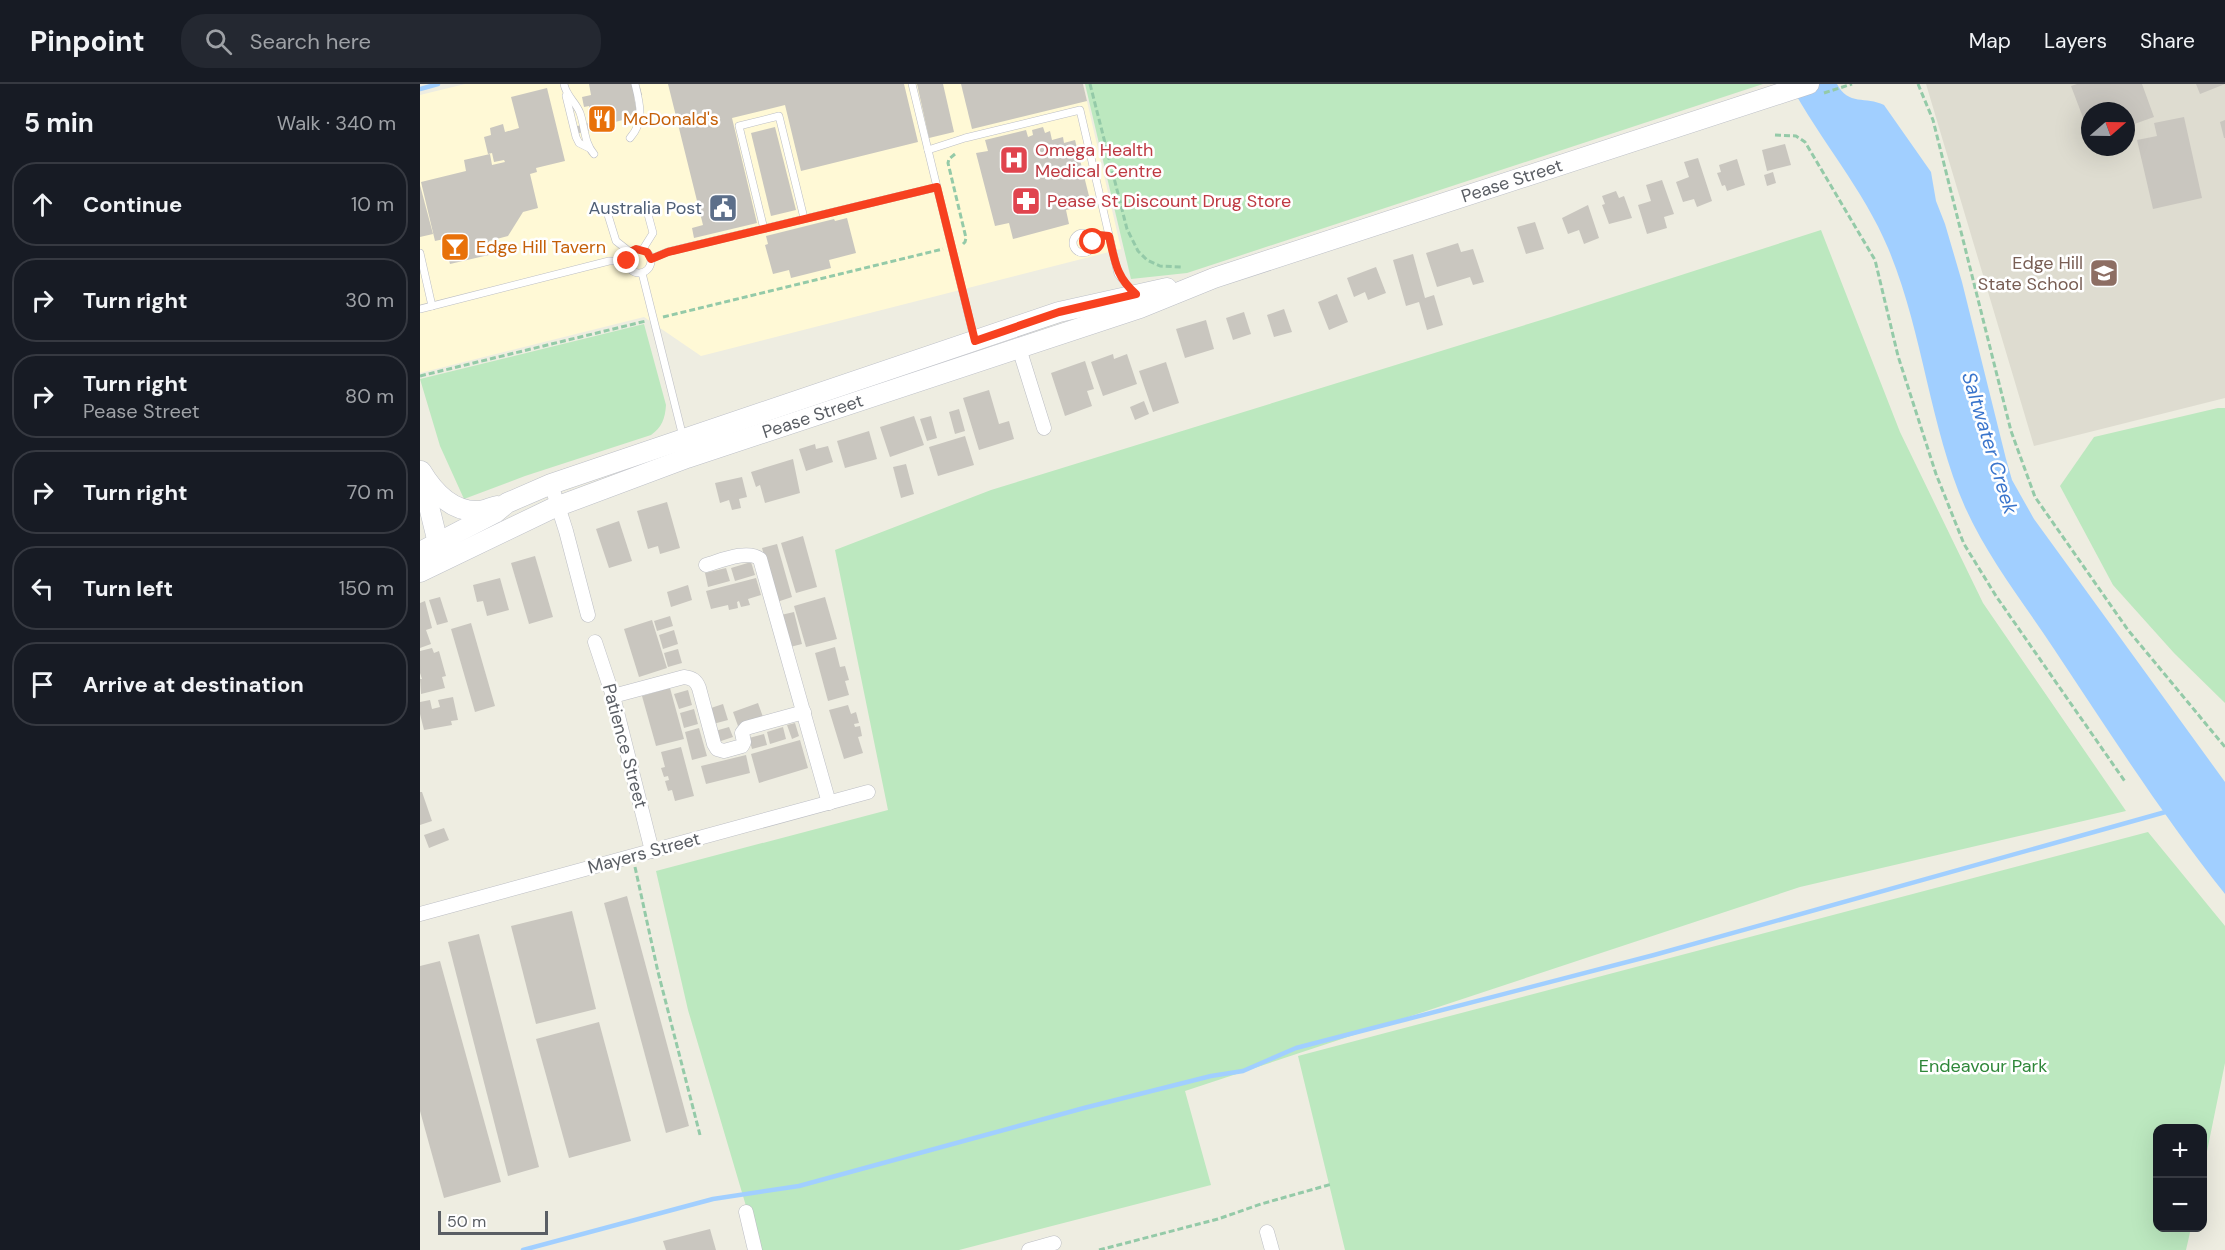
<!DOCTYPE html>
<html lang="en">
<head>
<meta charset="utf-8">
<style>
  body { margin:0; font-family:"DM Sans",sans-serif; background:#242831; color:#f1f3f6 }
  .controls { position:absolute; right:18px; bottom:18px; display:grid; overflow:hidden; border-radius:12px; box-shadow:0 6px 24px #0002 }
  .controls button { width:54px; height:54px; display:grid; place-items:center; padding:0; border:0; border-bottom:2px solid #363941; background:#171b24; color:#f1f3f6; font:30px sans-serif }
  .compass { position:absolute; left:1661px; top:18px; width:54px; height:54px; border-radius:50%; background:#171b24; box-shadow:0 6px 24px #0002; rotate:70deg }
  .scale { position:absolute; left:18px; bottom:15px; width:110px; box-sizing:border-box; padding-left:6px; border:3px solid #5a5e64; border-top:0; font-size:16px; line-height:21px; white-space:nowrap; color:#5a5e64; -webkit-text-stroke:4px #fff; paint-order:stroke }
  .stop { position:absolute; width:18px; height:18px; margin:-14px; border:4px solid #f7411f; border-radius:50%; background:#fff }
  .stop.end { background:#f7411f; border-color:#fff; box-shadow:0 2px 6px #0008 }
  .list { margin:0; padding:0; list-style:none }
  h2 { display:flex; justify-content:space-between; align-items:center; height:78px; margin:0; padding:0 24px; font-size:26px }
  h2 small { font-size:20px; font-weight:400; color:#9ea1a6 }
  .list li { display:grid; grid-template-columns:39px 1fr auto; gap:18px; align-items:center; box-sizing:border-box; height:84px; margin:0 12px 12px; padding:0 12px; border:2px solid #363941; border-radius:24px }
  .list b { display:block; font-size:22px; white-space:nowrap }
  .list p { margin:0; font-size:20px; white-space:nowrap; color:#9ea1a6 }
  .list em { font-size:20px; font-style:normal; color:#9ea1a6 }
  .icon { flex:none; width:33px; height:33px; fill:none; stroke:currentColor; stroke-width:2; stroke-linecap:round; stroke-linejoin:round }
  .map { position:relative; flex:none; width:1805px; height:1166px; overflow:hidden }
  header { display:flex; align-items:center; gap:36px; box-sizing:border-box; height:84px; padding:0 30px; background:#171b24; border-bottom:2px solid #363941 }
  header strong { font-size:28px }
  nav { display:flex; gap:33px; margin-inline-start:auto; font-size:21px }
  .search { width:420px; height:54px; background:#242831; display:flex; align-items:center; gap:15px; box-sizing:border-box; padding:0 21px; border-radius:24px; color:#9ea1a6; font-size:22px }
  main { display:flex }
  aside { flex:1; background:#171b24 }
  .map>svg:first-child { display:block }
</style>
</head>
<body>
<header>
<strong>Pinpoint</strong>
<div class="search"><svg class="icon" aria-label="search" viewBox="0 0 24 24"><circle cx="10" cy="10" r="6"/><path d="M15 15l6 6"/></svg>Search here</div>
<nav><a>Map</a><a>Layers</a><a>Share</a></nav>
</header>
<main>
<aside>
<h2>5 min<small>Walk · 340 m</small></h2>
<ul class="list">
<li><svg class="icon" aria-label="ahead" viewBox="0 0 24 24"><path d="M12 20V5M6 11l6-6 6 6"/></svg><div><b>Continue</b></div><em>10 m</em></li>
<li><svg class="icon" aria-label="right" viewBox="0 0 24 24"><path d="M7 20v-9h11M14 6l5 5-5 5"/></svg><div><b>Turn right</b></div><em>30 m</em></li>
<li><svg class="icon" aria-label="right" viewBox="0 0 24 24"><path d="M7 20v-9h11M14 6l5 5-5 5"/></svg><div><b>Turn right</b><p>Pease Street</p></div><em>80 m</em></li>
<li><svg class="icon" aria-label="right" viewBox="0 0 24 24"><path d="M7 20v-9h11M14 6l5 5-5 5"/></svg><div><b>Turn right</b></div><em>70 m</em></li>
<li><svg class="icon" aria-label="left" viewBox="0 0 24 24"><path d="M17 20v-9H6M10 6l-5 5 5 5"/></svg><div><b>Turn left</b></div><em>150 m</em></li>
<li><svg class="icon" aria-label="arrive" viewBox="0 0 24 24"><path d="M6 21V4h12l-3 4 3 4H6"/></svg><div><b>Arrive at destination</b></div></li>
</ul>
</aside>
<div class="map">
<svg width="1805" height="1166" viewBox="0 0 1805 1166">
  <rect width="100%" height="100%" fill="#eeede1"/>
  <path fill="#fff9d6" d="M45 0H663L701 165 281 272 224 233 0 289V11Z"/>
  <path fill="#dedcd0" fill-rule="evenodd" d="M1506 0H1805V314L1614 362ZM1670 27H1706V63H1670Z"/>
  <g fill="#bce8bf">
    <path d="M665 0H1343L767 189 711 195Z"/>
    <path d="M1401 146 1480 348 1563 519 1706 727 1380 803 765 1007 791 1101 539 1166H339L268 926 236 787 468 726 415 466 571 406 1131 233Z"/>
    <path d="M224 240 246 321C245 335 242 343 231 351L105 392 44 415 20 362 0 295Z"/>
    <path d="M1798 324H1805V619L1754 569 1693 501 1640 402 1674 353Z"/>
    <path d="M1728 748 1805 842V979L1783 1087 1782 1044H1738V1144H1771L1766 1166H925L878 972Z"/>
  </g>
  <path fill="#a1cfff" d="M1370 0H1417C1428 22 1446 12 1464 21L1511 88 1516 117 1525 140 1542 198 1586 375 1592 396 1614 435 1805 698V810C1743 732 1689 648 1634 565 1603 518 1568 474 1545 423 1509 340 1503 247 1468 164 1444 106 1400 56 1370 0Z"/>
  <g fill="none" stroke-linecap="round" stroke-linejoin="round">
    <g stroke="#a1cfff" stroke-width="4.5">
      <path d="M0 5 18 0"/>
      <path d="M103 1166 293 1115 379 1102 664 1024 791 992 823 987 876 964 1234 871 1749 727"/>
    </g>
  </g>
  <g fill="#c9c6bf">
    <path d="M169 0H212L213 5 220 3 222 11 214 13 217 29 211 34 191 39 190 35 179 37 172 32 169 22 164 23 162 13 171 11Z"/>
    <path d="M248 0H484L498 58 381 87 365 21 312 34 337 139 274 154 272 144 283 141Z"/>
    <path d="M497 0H523L534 48 509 54Z"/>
    <path d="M541 0H663L667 17 552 45Z"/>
    <path d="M1657 0H1722L1734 33 1706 43V27H1670V52L1651 2Z"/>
    <path d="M1776 0H1805L1780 10Z"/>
    <path d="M127 4 145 77 116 84 117 88 110 90 118 124 103 128 88 152 69 157 73 170 30 180 24 155 15 157 1 98 46 87 44 76 70 70 72 81 85 78 84 76 74 78 72 69 68 70 64 53 71 51 70 44 83 40 85 48 99 44 91 13Z"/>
    <path d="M1764 33 1782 114 1733 125 1717 56 1737 52 1734 39Z"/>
    <path d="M1805 36V54H1804L1800 38Z"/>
    <path d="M172 38 174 45 156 50 154 43Z"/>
    <path d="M355 43 376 126 351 132 331 49Z"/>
    <path d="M623 43 625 49 630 47 632 56 643 53 644 59 655 56 671 120 646 126 649 140 593 155 589 139 575 142 556 69 568 67 565 56 606 46 608 53 613 51 612 46Z"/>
    <path d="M1365 60 1371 81 1347 87 1342 66Z"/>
    <path d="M1278 74 1292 117 1277 123 1274 115 1263 118 1256 98 1269 93 1264 78Z"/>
    <path d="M1317 75 1325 101 1307 107 1305 101 1302 102 1297 89 1301 88 1299 81Z"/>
    <path d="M1353 88 1356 99 1347 102 1344 91Z"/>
    <path d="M1242 96 1254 130 1244 133 1247 144 1227 150 1218 121 1231 117 1226 101Z"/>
    <path d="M0 101 13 150 0 153Z"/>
    <path d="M1196 107 1199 114 1204 112 1212 134 1189 140 1182 121 1185 120 1182 112Z"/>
    <path d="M1168 121 1179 154 1164 160 1159 146 1148 150 1142 134Z"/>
    <path d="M427 134 436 169 409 176 411 184 371 194 369 186 353 190 345 161 348 160 346 152 414 135 415 137Z"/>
    <path d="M1115 138 1124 165 1106 170 1097 143Z"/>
    <path d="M1038 159 1041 168 1053 165 1064 198 1053 201 1050 193 1017 203 1006 169Z"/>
    <path d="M993 170 1005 214 1014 211 1023 241 1007 246 999 218 986 222 973 176Z"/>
    <path d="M956 183 966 209 948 216 945 208 934 213 927 194Z"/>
    <path d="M917 210 928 238 909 246 898 218Z"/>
    <path d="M864 225 872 248 854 253 847 231Z"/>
    <path d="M824 228 831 250 813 256 806 234Z"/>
    <path d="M786 236 794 265 765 274 756 245Z"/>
    <path d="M693 270 694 275 707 270 717 300 683 312 671 278Z"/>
    <path d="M665 277 674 305 667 307 672 322 645 332 631 289Z"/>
    <path d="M746 278 759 319 733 328 719 287Z"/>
    <path d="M569 306 579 340 589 337 594 355 559 366 543 314Z"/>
    <path d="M724 317 729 330 715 336 710 323Z"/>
    <path d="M539 325 545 347 535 350 529 328Z"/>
    <path d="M494 332 504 361 470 373 460 343Z"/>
    <path d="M511 332 517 354 507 357 500 335Z"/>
    <path d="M449 347 457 375 425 384 417 357Z"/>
    <path d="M545 352 554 381 518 392 509 363Z"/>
    <path d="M395 360 396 365 408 362 413 378 386 387 379 365Z"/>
    <path d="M373 375 380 409 345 419 340 401 336 403 331 388Z"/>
    <path d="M486 380 494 410 481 414 473 383Z"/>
    <path d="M322 393 327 413 319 415 321 424 312 426 309 416 300 419 295 399Z"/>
    <path d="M247 418 260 464 240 470 238 462 228 465 217 427Z"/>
    <path d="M199 437 212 477 189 484 176 445Z"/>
    <path d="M383 452 397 503 376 509 361 459Z"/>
    <path d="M357 460 372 513 357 518 342 464Z"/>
    <path d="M115 472 133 533 109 540 91 479Z"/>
    <path d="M331 478 335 491 315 497 311 484Z"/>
    <path d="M306 484 310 497 288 503 285 489Z"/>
    <path d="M80 494 89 526 67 532 63 517 57 518 53 501Z"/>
    <path d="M336 494 341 511 328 515 330 521 321 523 319 517 317 518 318 524 309 526 308 521 291 525 286 507Z"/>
    <path d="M268 501 272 516 251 523 247 508Z"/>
    <path d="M20 513 28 538 17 541 9 516Z"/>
    <path d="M405 513 417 555 386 563 374 522Z"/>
    <path d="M5 517 12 544 6 546 11 560 0 564V519Z"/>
    <path d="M374 528 382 560 370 563 361 531Z"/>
    <path d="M250 532 253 542 237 547 234 537Z"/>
    <path d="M232 536 247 584 219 593 204 545Z"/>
    <path d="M51 539 75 622 55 628 31 545Z"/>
    <path d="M254 546 258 560 243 565 239 551Z"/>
    <path d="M415 563 420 583 425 582 429 596 425 597 429 611 408 617 395 569Z"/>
    <path d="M12 564 14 569 19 567 26 592 22 593 25 604 1 610 0 595H2L0 589V567Z"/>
    <path d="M258 565 262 579 248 583 244 569Z"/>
    <path d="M250 604 264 655 236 662 222 612Z"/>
    <path d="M268 606 272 621 259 625 254 610Z"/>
    <path d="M33 613 38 636 31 637 32 641 4 646 0 630V618L10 616 12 625 20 623 18 616Z"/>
    <path d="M338 619 343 633 318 642 313 628Z"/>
    <path d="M303 620 308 636 293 640 288 625Z"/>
    <path d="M428 621 431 630 436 628 439 639 434 640 435 643 440 642 442 652 438 653 443 669 424 675 409 626Z"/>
    <path d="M274 625 278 640 264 644 260 629Z"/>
    <path d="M375 639 379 652 372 655 367 641Z"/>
    <path d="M309 643 313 653 298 658 295 647Z"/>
    <path d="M363 643 366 655 350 660 347 648Z"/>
    <path d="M279 644 287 672 272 676 265 648Z"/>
    <path d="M344 650 347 661 332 665 329 654Z"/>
    <path d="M380 656 388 684 339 699 331 670Z"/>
    <path d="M261 663 274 712 255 717 252 706 248 707 245 697 249 696 248 692 244 693 241 684 245 683 241 668Z"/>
    <path d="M326 671 330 689 286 700 281 682Z"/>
    <path d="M0 708H2L12 737 0 741Z"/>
    <path d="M24 744 29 756 9 764 4 751Z"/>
    <path d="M207 812 269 1042 246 1049 184 819Z"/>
    <path d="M152 827 176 925 116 940 91 842Z"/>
    <path d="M59 850 119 1083 88 1092 28 858Z"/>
    <path d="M20 877 81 1098 24 1114 0 1027V882Z"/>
    <path d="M179 938 211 1057 149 1074 116 955Z"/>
    <path d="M290 1145 296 1166H246L243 1157Z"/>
  </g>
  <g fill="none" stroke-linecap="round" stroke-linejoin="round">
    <g stroke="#bcbec4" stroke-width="8">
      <g id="lane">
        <path d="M144 0C146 12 156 18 160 29 165 43 164 59 174 70"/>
        <path d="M492 0 517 103"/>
        <path d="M146 12 156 53 159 59 169 64"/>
        <path d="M210 54C225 37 220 20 215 0"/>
        <path d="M508 66 545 54 660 26 698 190 712 207"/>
        <path d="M188 131 196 157 210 168"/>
        <path d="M344 145 319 42 359 32 384 134"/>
        <circle cx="663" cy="159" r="10"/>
        <path d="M666 150 689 152"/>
        <circle cx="219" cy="177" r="12"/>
        <path d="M223 165 233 149 226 123"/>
        <path d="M0 169 12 222"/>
        <path d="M231 175 247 168 517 103 554 254"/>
        <path d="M222 189 263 353"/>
        <path d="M0 225 189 177H207"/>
      </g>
    </g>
    <g stroke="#bcbec4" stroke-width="15">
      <g id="street">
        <path d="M599 264 624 344"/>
        <path d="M131 400 146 447 168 531"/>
        <path d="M286 481C300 477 327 465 340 475L409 719"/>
        <path d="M175 558 193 612 232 767"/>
        <path d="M193 612 264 593C272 594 276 596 279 604L294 660 297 665 304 667 322 662 324 658 322 649 326 644 384 628"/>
        <path d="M0 830 448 708"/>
        <path d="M326 1128 335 1166"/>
        <path d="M847 1148 852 1166"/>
        <path d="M609 1166 634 1159"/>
      </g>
    </g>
    <g stroke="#bcbfc7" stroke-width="21">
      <g id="secondary">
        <path d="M1 387C13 407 32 428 58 427 64 427 71 423 77 422"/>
        <path d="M2 394 18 459V471"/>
        <path d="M0 468 75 429 87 419 131 400 639 228 747 204"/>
        <path id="s1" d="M0 488 133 424 267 374 720 224 794 194 1389 0"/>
      </g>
    </g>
    <g stroke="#94caa8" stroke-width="3" stroke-dasharray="6 3" stroke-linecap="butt">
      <path d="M670 0 707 145 718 167 727 176 740 182 761 183"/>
      <path d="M1498 0 1513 36 1591 347 1615 413 1708 546 1805 663"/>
      <path d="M1404 9 1432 0"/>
      <path d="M1355 51 1376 52 1385 58 1455 176 1478 272 1516 390 1544 460 1576 512 1706 699"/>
      <path d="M535 70 529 75 528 79 546 154 545 158 543 160"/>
      <path d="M243 233 523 165"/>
      <path d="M0 292 226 237"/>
      <path d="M215 783 238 888 280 1051"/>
      <path d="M679 1166 798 1135 841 1120 912 1100"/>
    </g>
    <use href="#lane" stroke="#fff" stroke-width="7"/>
    <use href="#street" stroke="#fff" stroke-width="14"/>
    <use href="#secondary" stroke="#fff" stroke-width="20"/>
  </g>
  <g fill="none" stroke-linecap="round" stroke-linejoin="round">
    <path stroke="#f7411f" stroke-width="8" d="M207 177 210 168 216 165 227 168 231 175 248 168 517 103 555 257 639 228 716 210C696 193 695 177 689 152L666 150 673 158"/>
  </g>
  <defs>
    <g id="restaurant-square" transform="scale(1.5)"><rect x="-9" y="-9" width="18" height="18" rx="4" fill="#e8710a" stroke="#fff"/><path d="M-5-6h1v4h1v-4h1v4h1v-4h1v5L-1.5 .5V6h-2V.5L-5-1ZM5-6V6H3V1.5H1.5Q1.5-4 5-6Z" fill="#fff"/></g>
    <g id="hospital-square" transform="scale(1.5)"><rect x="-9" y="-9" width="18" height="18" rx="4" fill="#e0444e" stroke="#fff"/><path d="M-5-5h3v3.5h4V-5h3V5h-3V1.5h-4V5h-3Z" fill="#fff"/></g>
    <g id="pharmacy-square" transform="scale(1.5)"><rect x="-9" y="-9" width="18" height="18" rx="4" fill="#e0444e" stroke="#fff"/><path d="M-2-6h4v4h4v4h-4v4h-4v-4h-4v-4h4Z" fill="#fff"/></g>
    <g id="civic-square" transform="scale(1.5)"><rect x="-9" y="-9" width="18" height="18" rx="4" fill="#5c6f8a" stroke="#fff"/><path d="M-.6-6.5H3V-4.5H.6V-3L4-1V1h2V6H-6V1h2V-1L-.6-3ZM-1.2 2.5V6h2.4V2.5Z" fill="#fff"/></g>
    <g id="bar-square" transform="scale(1.5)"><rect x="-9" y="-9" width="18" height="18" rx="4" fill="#e8710a" stroke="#fff"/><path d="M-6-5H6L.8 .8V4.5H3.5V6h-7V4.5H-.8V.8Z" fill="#fff"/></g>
    <g id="school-square" transform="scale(1.5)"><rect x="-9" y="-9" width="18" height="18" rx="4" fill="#8d6e63" stroke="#fff"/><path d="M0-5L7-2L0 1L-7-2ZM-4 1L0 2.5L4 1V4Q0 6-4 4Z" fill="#fff"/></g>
  </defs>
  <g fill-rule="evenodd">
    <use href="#restaurant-square" x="182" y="35"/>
    <use href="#hospital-square" x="594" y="76"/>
    <use href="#pharmacy-square" x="606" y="117"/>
    <use href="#civic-square" x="303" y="124"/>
    <use href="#bar-square" x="35" y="163"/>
    <use href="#school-square" x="1684" y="189"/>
  </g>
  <g text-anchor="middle" stroke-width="5" stroke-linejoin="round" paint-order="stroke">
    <g font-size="18" fill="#c56008" stroke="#fff" text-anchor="start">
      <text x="203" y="41">McDonald's</text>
      <text x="56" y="169">Edge Hill Tavern</text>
    </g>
    <g font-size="18" fill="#be3a42" stroke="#fff" text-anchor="start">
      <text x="615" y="72">Omega Health<tspan x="615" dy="21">Medical Centre</tspan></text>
      <text x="627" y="123">Pease St Discount Drug Store</text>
    </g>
    <g font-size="18" fill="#5a5e64" stroke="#fff">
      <text dy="6" stroke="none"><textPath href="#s1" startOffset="1161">Pease Street</textPath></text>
      <text dy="6" stroke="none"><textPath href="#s1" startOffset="423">Pease Street</textPath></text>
      <text transform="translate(205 662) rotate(75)" y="6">Patience Street</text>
      <text transform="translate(224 769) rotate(-15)" y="6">Mayers Street</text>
    </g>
    <g font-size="18" fill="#4e5e75" stroke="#fff" text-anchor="end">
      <text x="282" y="130">Australia Post</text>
    </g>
    <g font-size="18" fill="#785e54" stroke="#fff" text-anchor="end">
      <text x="1663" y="185">Edge Hill<tspan x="1663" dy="21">State School</tspan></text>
    </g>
    <g font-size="18" fill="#2e8739" stroke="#fff">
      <text x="1563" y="988">Endeavour Park</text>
    </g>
    <g font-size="20" font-style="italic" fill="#3a75cc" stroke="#fff">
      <text transform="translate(1570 359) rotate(73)" y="7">Saltwater Creek</text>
    </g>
  </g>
</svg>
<div class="controls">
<button>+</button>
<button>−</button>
</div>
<svg class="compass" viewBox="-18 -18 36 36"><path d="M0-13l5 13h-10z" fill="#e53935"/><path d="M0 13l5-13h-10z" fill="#9ea1a6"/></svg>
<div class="scale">50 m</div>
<div class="stop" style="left:673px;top:158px"></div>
<div class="stop end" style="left:207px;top:177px"></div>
</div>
</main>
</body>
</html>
